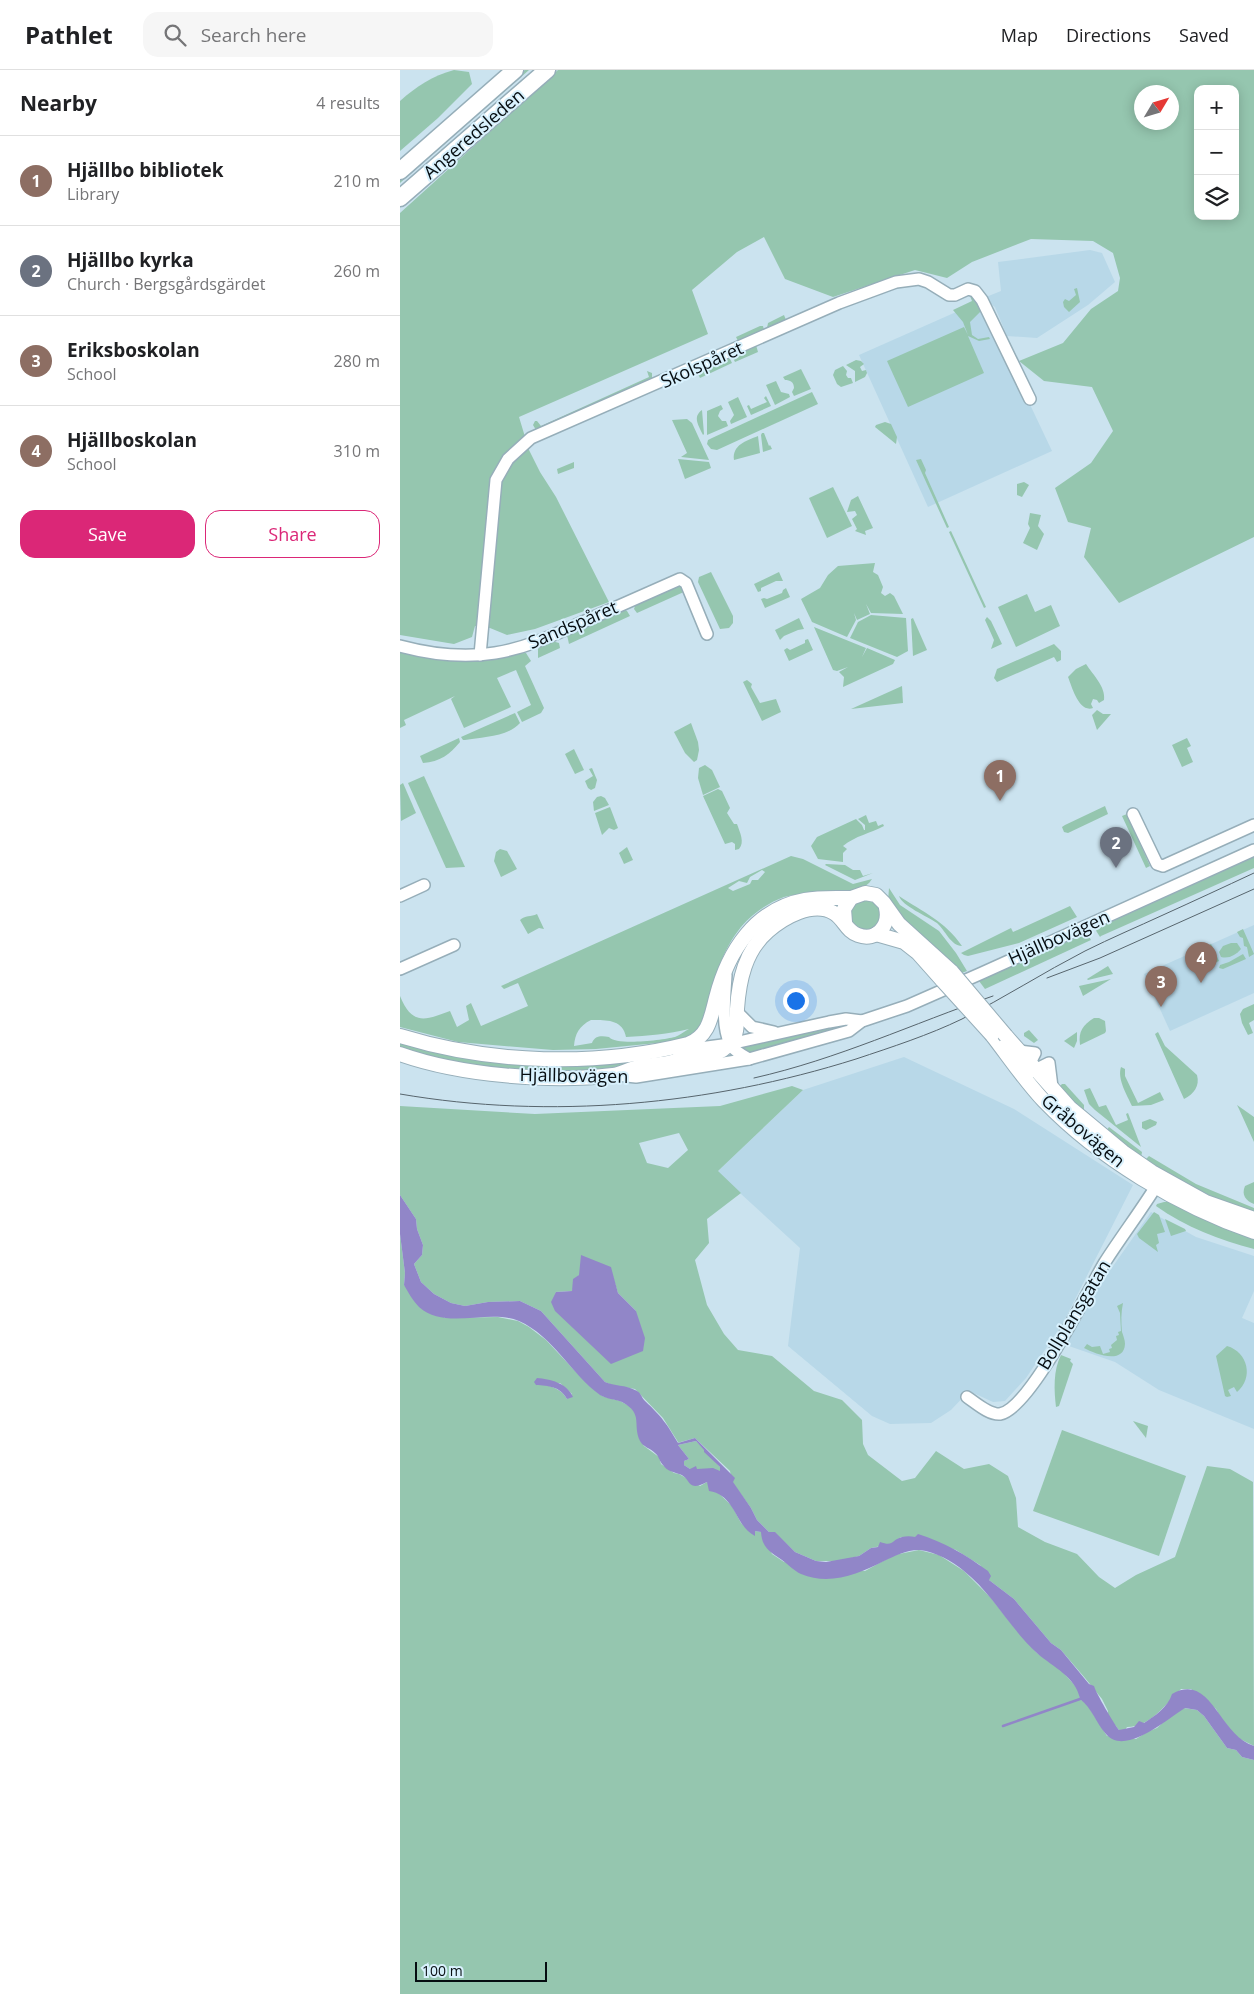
<!DOCTYPE html>
<html lang="en">
<head>
<meta charset="utf-8">
<style>
  body { margin:0; font-family:"Open Sans",sans-serif; background:#f6f6f6; color:#202124 }
  .controls { position:absolute; right:15px; top:15px; display:grid; overflow:hidden; border-radius:10px; box-shadow:0 2px 12px #0003 }
  .controls button { width:45px; height:45px; display:grid; place-items:center; padding:0; border:0; border-bottom:1px solid #e0e0e0; background:#fff; color:#202124; font:25px sans-serif }
  .compass { position:absolute; left:734px; top:15px; width:45px; height:45px; border-radius:50%; background:#fff; box-shadow:0 2px 12px #0003; rotate:52deg }
  .scale { position:absolute; left:15px; bottom:12px; width:132px; box-sizing:border-box; padding-left:5px; border:2px solid #060d11; border-top:0; font-size:14px; line-height:18px; white-space:nowrap; color:#060d11; -webkit-text-stroke:4px #d8f1fd; paint-order:stroke }
  .you { position:absolute; left:395px; top:930px; width:18px; height:18px; margin:-12px; border:4px solid #fff; border-radius:50%; background:#1a73e8; box-shadow:0 0 0 8px #1a73e833 }
  .badge { display:grid; place-items:center; width:32px; height:32px; border-radius:50%; background:#db2777; color:#fff; font-size:16px; font-weight:700 }
  .pin { position:absolute; translate:-50% -41px; filter:drop-shadow(0 1px 2px #0008) }
  .pin::after { content:''; position:absolute; top:26px; width:18px; height:15px; background:inherit; clip-path:polygon(0 0,100% 0,50% 100%) }
  .list { margin:0; padding:0; list-style:none }
  h2 { display:flex; justify-content:space-between; align-items:center; height:65px; margin:0; padding:0 20px; font-size:21px }
  h2 small { font-size:16px; font-weight:400; color:#757577 }
  .list li { display:grid; grid-template-columns:32px 1fr auto; gap:15px; align-items:center; box-sizing:border-box; height:90px; padding:0 20px; border-top:1px solid #e0e0e0 }
  .list b { display:block; font-size:19px; white-space:nowrap }
  .list p { margin:0; font-size:16px; white-space:nowrap; color:#757577 }
  .list em { font-size:16px; font-style:normal; color:#757577 }
  .actions { display:flex; gap:10px; padding:15px 20px }
  .actions a { flex:1; padding:11px 0; border:1px solid #db2777; border-radius:15px; text-align:center; font-size:18px; color:#db2777 }
  .actions .main { background:#db2777; color:#fff }
  .icon { flex:none; width:28px; height:28px; fill:none; stroke:currentColor; stroke-width:2; stroke-linecap:round; stroke-linejoin:round }
  .map { position:relative; flex:none; width:854px; height:1924px; overflow:hidden }
  header { display:flex; align-items:center; gap:30px; box-sizing:border-box; height:70px; padding:0 25px; background:#fff; border-bottom:1px solid #e0e0e0 }
  header strong { font-size:24px }
  nav { display:flex; gap:28px; margin-inline-start:auto; font-size:18px }
  .search { width:350px; height:45px; background:#f6f6f6; display:flex; align-items:center; gap:12px; box-sizing:border-box; padding:0 18px; border-radius:15px; color:#757577; font-size:19px }
  main { display:flex }
  aside { flex:1; background:#fff }
  .map>svg:first-child { display:block }
</style>
</head>
<body>
<header>
<strong>Pathlet</strong>
<div class="search"><svg class="icon" aria-label="search" viewBox="0 0 24 24"><circle cx="10" cy="10" r="6"/><path d="M15 15l6 6"/></svg>Search here</div>
<nav><a>Map</a><a>Directions</a><a>Saved</a></nav>
</header>
<main>
<aside>
<h2>Nearby<small>4 results</small></h2>
<ul class="list">
<li><span class="badge" style="background:#8d6e63">1</span><div><b>Hjällbo bibliotek</b><p>Library</p></div><em>210 m</em></li>
<li><span class="badge" style="background:#6b7280">2</span><div><b>Hjällbo kyrka</b><p>Church · Bergsgårdsgärdet</p></div><em>260 m</em></li>
<li><span class="badge" style="background:#8d6e63">3</span><div><b>Eriksboskolan</b><p>School</p></div><em>280 m</em></li>
<li><span class="badge" style="background:#8d6e63">4</span><div><b>Hjällboskolan</b><p>School</p></div><em>310 m</em></li>
</ul>
<div class="actions"><a class="main">Save</a><a>Share</a></div>
</aside>
<div class="map">
<svg width="854" height="1924" viewBox="0 0 854 1924">
  <rect width="100%" height="100%" fill="#cbe3ef"/>
  <g fill="#b8d8e8">
    <path d="M690 180 702 183 715 212 688 235 637 268 607 266 595 237 588 232 586 227 601 221 598 192Z"/>
    <path d="M581 231 652 381 528 437 459 285Z"/>
    <path d="M854 855V923L770 961 744 904Z"/>
    <path d="M504 987 614 1039 733 1115 663 1253 626 1308 605 1331 593 1332 569 1321 551 1340 531 1353 490 1354 472 1346 388 1276 400 1178 317 1102 403 1020Z"/>
    <path d="M751 1142 796 1167 854 1186V1221L842 1248 854 1253V1359L759 1320 715 1292 666 1275 702 1212Z"/>
  </g>
  <g fill="#95c6af" fill-rule="evenodd">
    <path d="M54 0 69 2 72 14 38 48 0 81V31C17 16 32 6 54 0Z"/>
    <path d="M125 0H129L0 113V110Z"/>
    <path d="M158 0H854V467L719 533 684 487 691 458 668 452 655 418 691 393 713 361 692 317 644 311 619 291 663 273 691 239 718 221 720 208 713 183 693 171 631 169 572 192 547 208 515 200 433 227 385 209 364 167 337 182 292 220 308 264 119 347 129 380 140 402 156 427 209 532 135 559 107 565 90 558 75 556 72 567 54 574 0 565V143ZM798 19H835V146H798ZM742 22H772V52H742Z"/>
    <path d="M677 218 680 232 669 242 664 237 663 232 665 229 669 231 676 225 674 219Z"/>
    <path d="M570 226H573L582 240 570 252 572 265 578 269 589 267 590 269 579 271 568 266 584 303 508 337 487 291 564 257 568 265 563 252 553 240 572 231Z"/>
    <path d="M384 245 386 250 367 258 368 253Z"/>
    <path d="M360 256H363L364 260 338 271 336 267Z"/>
    <path d="M356 275 358 282 335 292 332 286Z"/>
    <path d="M329 287 332 293 300 308 297 302Z"/>
    <path d="M456 290 461 291 464 294 460 297 462 301 466 300 467 303 465 307 455 312V301L446 295Z"/>
    <path d="M443 296 447 301 446 305 448 308H451L453 313 441 317 437 314 433 305 435 300Z"/>
    <path d="M401 299 411 319 394 326 392 322 394 318C394 312 390 310 385 310L383 307Z"/>
    <path d="M247 301 252 303V309L136 360 133 355 135 351H137L141 356 249 307Z"/>
    <path d="M376 311 381 322 389 324 390 327 375 335 366 315Z"/>
    <path d="M412 322 418 334 317 380 311 379 307 374 308 370 312 368Z"/>
    <path d="M366 326 371 336 351 345 347 336 349 335 351 339 367 332 364 328Z"/>
    <path d="M338 327 347 347 331 354 330 351 334 345 328 332Z"/>
    <path d="M321 335 323 339 320 341 318 346 322 351H326L328 356 307 365V341Z"/>
    <path d="M302 340 304 364 303 365C299 356 292 347 302 340Z"/>
    <path d="M287 349 292 353 309 390 281 387 287 383 272 350Z"/>
    <path d="M485 352 491 354 497 367 496 374 475 357 476 355Z"/>
    <path d="M362 363H364L369 376 370 375 372 379 363 382 361 365Z"/>
    <path d="M358 366 360 383 334 390C332 375 346 371 358 366Z"/>
    <path d="M278 389 309 392 311 398 285 409Z"/>
    <path d="M521 389 526 400 525 403 549 457 547 458 516 390Z"/>
    <path d="M174 392V398L158 404 157 399Z"/>
    <path d="M624 412 629 415 622 427 617 425V414Z"/>
    <path d="M433 417 452 456 427 468 409 428Z"/>
    <path d="M458 426 473 458 465 461 466 465 455 461 457 459 452 449 457 445 455 441 447 442 451 430Z"/>
    <path d="M630 443 641 445 638 456 644 464 637 480 623 473 630 458 628 454Z"/>
    <path d="M551 461 586 537 584 538 549 462Z"/>
    <path d="M475 493 473 502 478 505 483 517 481 523 485 526 490 523 494 526 503 544 471 543 466 534 470 544 457 550 454 543 456 550 447 567 412 552 401 529 420 518 428 505 438 496Z"/>
    <path d="M311 502 333 546V553L329 558 320 559 298 512 299 507Z"/>
    <path d="M379 502 383 511H376L361 518V521L358 522 354 514Z"/>
    <path d="M281 514 286 521 237 543 234 539 236 533Z"/>
    <path d="M386 518 390 527 365 538 361 529 364 528 367 529 382 523 383 520Z"/>
    <path d="M627 524 635 542 651 535 660 556 616 577 598 537Z"/>
    <path d="M223 539 227 541 230 546 169 574 167 565Z"/>
    <path d="M471 545 506 548 508 581 497 587 450 568 458 552Z"/>
    <path d="M587 547 591 551 602 574 591 579 594 570 585 550Z"/>
    <path d="M399 548 404 559 398 560 384 566 380 570 375 560Z"/>
    <path d="M513 548 527 580 513 586 511 549Z"/>
    <path d="M414 557 466 578 462 587 467 578 495 590 493 594 443 617 444 607 439 602 448 597 437 601 433 600Z"/>
    <path d="M408 569 413 580 389 591 384 580 387 578 390 580 405 573V570Z"/>
    <path d="M152 571 159 573 160 578 138 588V577Z"/>
    <path d="M654 574 661 581V590L657 592 654 587 597 612 594 608 597 599Z"/>
    <path d="M0 582 24 587 126 583 131 591 125 596 144 638 141 643 122 652 117 642 131 635 116 600 97 608 111 637 64 658 51 629 55 626 4 650 6 655 0 658Z"/>
    <path d="M686 594C693 605 706 617 704 630L699 633 697 630 693 629 691 634 693 638C679 643 672 617 668 607L676 599Z"/>
    <path d="M347 610 352 614 351 617 360 633 376 629 381 642 362 651 343 612Z"/>
    <path d="M502 616 503 633 451 639Z"/>
    <path d="M697 640 703 644H711L697 660 692 645Z"/>
    <path d="M115 643 120 653C108 667 82 667 65 670H63L61 667Z"/>
    <path d="M291 653 298 672 299 680 297 690 294 692 285 683 274 662Z"/>
    <path d="M59 668 60 672C50 684 40 692 23 693L20 686Z"/>
    <path d="M787 668 791 676 787 678 793 692 782 697 772 675Z"/>
    <path d="M174 679 184 700 175 704 165 684Z"/>
    <path d="M305 695 312 700 320 717 303 725 298 708 299 698Z"/>
    <path d="M192 698 197 710 195 718 191 720 188 718 185 711 193 706 189 699Z"/>
    <path d="M24 706 65 797 46 798 8 713Z"/>
    <path d="M3 713 16 743 1 751 0 715Z"/>
    <path d="M318 719 322 721 330 738 327 743 334 754H337C340 763 345 772 339 779L335 780V774L332 772 325 774 303 726Z"/>
    <path d="M201 726 205 728 209 735 194 741 193 732 197 727Z"/>
    <path d="M705 736 708 744 668 763 664 762 662 757 665 755Z"/>
    <path d="M210 737 218 758 214 760 209 758 202 765 195 743Z"/>
    <path d="M727 744 750 796 746 798 722 746Z"/>
    <path d="M466 745 469 753 476 751 478 756 483 754 484 756C471 763 455 766 443 776L447 779 443 783V792L418 789 411 776 417 767 456 749 462 755 464 760H465V755L458 749Z"/>
    <path d="M227 777 233 790 224 794 219 783Z"/>
    <path d="M100 779 107 781 117 799 101 807 94 791 96 782Z"/>
    <path d="M391 786 403 789 453 814 472 809C460 831 407 820 384 827 367 833 349 846 338 861 317 888 310 928 301 961L278 971 196 979 153 980 58 972 0 957V926C12 955 24 951 50 941L57 957 69 950 66 936 71 933 81 956 128 936 118 913 104 919 101 916ZM362 800 365 802 358 810H352L350 814 333 821 328 818 339 811 347 813 350 807ZM191 950C205 950 223 949 226 967 248 966 268 964 289 959 285 961 280 965 275 967 263 970 216 976 209 967 202 966 195 965 192 973L174 976C175 964 179 956 191 950Z"/>
    <path d="M852 788H854V798L701 866 700 867 695 859Z"/>
    <path d="M426 794 445 795 453 800H460L463 806 473 803 455 810 425 795Z"/>
    <path d="M489 818 500 835 539 861 556 883 567 901 559 904 500 851 488 831Z"/>
    <path d="M499 826C523 842 545 851 562 876 551 876 545 860 537 853 527 846 502 836 499 826Z"/>
    <circle cx="465" cy="845" r="15"/>
    <path d="M670 836 677 847 619 873 568 886 564 885 561 883 611 858 613 862Z"/>
    <path d="M137 844 144 859 139 858 128 864 120 850C125 845 131 847 137 844Z"/>
    <path d="M843 859 854 884 849 887 847 877 844 876 843 868 840 867 837 862Z"/>
    <path d="M687 863 691 870 585 919 579 911Z"/>
    <path d="M831 873H837L841 879C836 885 829 889 821 887L819 882 823 876Z"/>
    <path d="M811 874 819 891 812 894C804 890 804 884 808 876Z"/>
    <path d="M843 884 846 889 823 899 819 898 820 895 829 892Z"/>
    <path d="M708 896 713 904 688 910 687 909Z"/>
    <path d="M711 909 683 926 679 916Z"/>
    <path d="M854 934V950L849 953 853 963 848 965 842 953 840 944 843 939Z"/>
    <path d="M694 948H699L705 951 706 961 705 963 680 975C678 961 683 955 694 948Z"/>
    <path d="M443 955 447 956 354 982H347L338 977Z"/>
    <path d="M629 960 638 970 634 973 624 966V963Z"/>
    <path d="M677 962V971L674 978 664 971Z"/>
    <path d="M758 962 765 976 797 1005C800 1016 794 1024 784 1029L755 964Z"/>
    <path d="M0 972 234 990 235 992C228 995 218 996 209 998 145 1011 63 995 0 979Z"/>
    <path d="M721 997 725 999V1006L738 1033 760 1022 764 1030 751 1035 732 1036C727 1025 717 1009 721 997Z"/>
    <path d="M662 1014H665L684 1035V1039L682 1041 659 1017Z"/>
    <path d="M392 1016 403 1020 318 1101 341 1123 307 1149 309 1173 295 1190 307 1235 324 1264 338 1280 372 1286 414 1321 442 1330 462 1350 463 1374 468 1385 502 1411 515 1408 536 1381 564 1399 589 1394 608 1406 616 1428 618 1457 645 1472 677 1484 699 1507 715 1518 736 1505 775 1487 807 1396 830 1399 853 1412 854 1676 836 1667 822 1650 816 1639 791 1619H781C766 1634 750 1657 727 1657L725 1660H719L708 1646V1641L702 1629 685 1608 661 1580 651 1573 614 1529 589 1510 580 1495 556 1480 515 1467H501L492 1474 471 1478 459 1486 440 1491H416L395 1482 375 1463 369 1462 357 1450 351 1438 332 1412 330 1401 295 1368 277 1373 278 1372 263 1348 235 1319 212 1315 205 1312 141 1241 120 1231 88 1232 65 1236 51 1233 34 1224 21 1212 14 1194 22 1185 23 1175 17 1159 16 1149 0 1125V1036L135 1044 320 1036ZM279 1063 288 1080 268 1098 247 1093 239 1073ZM210 1197 218 1223 236 1241 155 1222 172 1221 179 1205Z"/>
    <path d="M690 1018 699 1037 706 1035 716 1055 728 1050 726 1044 728 1043 741 1077 695 1040 689 1034 684 1020Z"/>
    <path d="M837 1035 854 1047V1072L839 1039Z"/>
    <path d="M750 1049 757 1052 756 1055 746 1060 742 1058V1052Z"/>
    <path d="M709 1057 742 1082 741 1088 706 1061Z"/>
    <path d="M749 1086 796 1114 854 1138V1146L829 1135 743 1092Z"/>
    <path d="M854 1112V1134C846 1131 841 1125 845 1116Z"/>
    <path d="M764 1132H770L854 1166V1179C820 1170 785 1157 756 1136L757 1134Z"/>
    <path d="M754 1142 759 1145 765 1162 757 1164 759 1173 756 1175 758 1182 739 1168 737 1164Z"/>
    <path d="M765 1149 785 1159 786 1161 771 1166Z"/>
    <path d="M0 1164 5 1203 4 1215 45 1248 98 1247 118 1251 129 1257 146 1270 176 1302 202 1326 220 1331 231 1337 237 1346 240 1370 244 1376 259 1387 261 1394 274 1403 279 1404 300 1416 307 1412 332 1436 341 1453 355 1465V1461L362 1462 372 1484 384 1492 465 1501 494 1485 519 1480 539 1485 564 1501 591 1528 609 1551 637 1583 660 1599 679 1620 680 1629 687 1634 707 1666 736 1669 747 1662 757 1658 770 1646 784 1638 797 1640 804 1646 827 1678 836 1680 842 1687 854 1690V1924H0ZM160 1313 172 1324 167 1329C162 1320 154 1317 145 1315Z"/>
    <path d="M723 1233C721 1242 721 1252 722 1262 723 1265 725 1270 725 1274 724 1295 695 1284 684 1278L687 1274 692 1277 700 1276 703 1284 710 1282 709 1279 712 1278 711 1275 717 1270 716 1266 719 1265 718 1262 721 1261 720 1243 717 1236Z"/>
    <path d="M827 1276C848 1282 854 1308 837 1322L834 1317 828 1320 831 1326 827 1327 825 1326 816 1286Z"/>
    <path d="M661 1285 671 1289 670 1291 673 1294 659 1336 656 1337C654 1321 653 1300 661 1285Z"/>
    <path d="M733 1351 748 1356 746 1368Z"/>
    <path d="M662 1360 786 1406 759 1486 633 1441Z"/>
    <path d="M296 1371C305 1380 312 1388 320 1397V1401L290 1399 284 1395V1391L289 1389 278 1375Z"/>
  </g>
  <g fill="#9186c8" fill-rule="evenodd">
    <path d="M0 1125 16 1149 17 1159 23 1175 22 1185 14 1194 21 1212 34 1224 51 1233 65 1236 88 1232 120 1231 141 1241 205 1312C214 1316 226 1315 235 1320 241 1322 241 1327 245 1331 262 1347 267 1354 278 1373L295 1368 335 1408 333 1412 351 1438 357 1450 369 1462H375L395 1482 416 1491 426 1492 459 1486 471 1478 478 1477 480 1472C494 1477 491 1470 502 1467 506 1466 511 1466 515 1467L518 1464C544 1472 566 1485 588 1501L591 1506 589 1510 614 1529 651 1573 661 1580 689 1614 694 1616C696 1623 714 1654 719 1660L734 1657 739 1651 744 1653C755 1646 768 1637 772 1624 812 1602 818 1665 854 1676V1690L842 1687 836 1680 827 1678 804 1646 797 1640 785 1638C768 1648 725 1687 706 1664 696 1653 692 1638 680 1629 676 1607 653 1597 638 1584 610 1559 593 1524 564 1501 552 1491 536 1482 520 1480 509 1479 494 1486 484 1491 458 1504 430 1516 401 1504 394 1501 388 1494 382 1490 370 1482 362 1478 361 1462L355 1461V1466C334 1455 336 1425 309 1421L307 1412C286 1423 292 1408 279 1404 273 1402 267 1401 263 1395 259 1391 259 1386 255 1383 250 1378 243 1377 240 1371 232 1354 244 1344 222 1332 215 1329 206 1329 200 1325 171 1304 153 1266 119 1251 88 1238 46 1261 19 1237 13 1231 8 1222 4 1215L5 1203 0 1164ZM296 1371 304 1380V1382L320 1397V1401L313 1398 297 1399 296 1396 290 1399 284 1395V1391L289 1389 278 1375Z"/>
    <path d="M181 1185 211 1197 218 1223 236 1241 245 1268 243 1281 211 1294 155 1241 151 1232 156 1222 172 1221 173 1209 179 1205Z"/>
    <path d="M137 1308C150 1309 167 1313 173 1327L167 1329C160 1316 148 1316 136 1315L134 1312Z"/>
  </g>
  <g fill="none" stroke-linecap="round" stroke-linejoin="round">
    <path stroke="#9186c8" stroke-width="2.5" d="M603 1656 680 1629"/>
    <g stroke="#96aeb9" stroke-width="14">
      <g id="minor">
        <path d="M0 576C30 584 65 588 95 583 127 578 156 564 185 551 217 537 248 523 280 509L286 513 307 564"/>
        <path d="M80 585 96 410 108 389 131 368 439 233 496 212 519 209 528 212 549 225H555L568 219 575 221 582 230 630 329"/>
        <path d="M733 744 757 794 763 796 854 755"/>
        <path d="M0 826 24 815"/>
        <path d="M0 899 54 875"/>
        <path d="M326 905C325 926 321 954 330 974 334 981 342 985 349 989"/>
        <path d="M337 942 352 957 374 962"/>
        <path d="M277 981 330 974 429 952 446 949 462 951"/>
        <path d="M619 981 635 983 627 999"/>
        <path d="M629 1003 649 993 652 1017"/>
        <path d="M217 1005 236 1007 349 989 449 961 462 951 507 936 582 903 854 780"/>
        <path d="M567 1327C576 1333 589 1345 600 1344 630 1339 688 1220 705 1192 723 1164 743 1138 760 1110"/>
      </g>
    </g>
    <g stroke="#96aeb9" stroke-width="16">
      <g id="major">
        <path d="M445 852 444 839 451 828 465 823 476 825 484 833 499 854 552 902"/>
        <path d="M476 864 504 872 518 883 542 910"/>
        <path d="M592 965C609 987 625 1011 644 1031 700 1089 779 1136 854 1162"/>
        <path d="M0 966C91 994 196 997 288 974 309 966 311 947 316 928 328 881 355 839 405 830 420 827 436 828 451 828"/>
        <path d="M606 966 670 1038 723 1082 752 1102 806 1132 854 1149"/>
        <path d="M0 984C59 1005 151 1013 213 1005 221 1004 227 1000 235 998 247 995 260 995 272 992 291 989 319 989 331 972 339 961 336 952 337 939 339 910 345 881 368 861 383 848 413 830 434 843 444 849 447 862 458 865 477 872 490 855 486 838"/>
      </g>
    </g>
    <g stroke="#96aeb9" stroke-width="19">
      <g id="highway">
        <path d="M0 101 115 0"/>
        <path d="M0 128 147 0"/>
      </g>
    </g>
    <use href="#minor" stroke="#fff" stroke-width="11"/>
    <use href="#major" stroke="#fff" stroke-width="14"/>
    <use href="#highway" stroke="#fff" stroke-width="16"/>
    <g stroke="#57656d" stroke-width="1">
      <path d="M647 908 700 888 854 819"/>
      <path d="M354 1008C438 989 512 954 593 926"/>
      <path d="M0 1024C151 1050 310 1035 456 989 492 977 529 965 562 949 604 928 644 902 685 881 711 868 737 857 763 845 794 831 824 817 854 803"/>
    </g>
    <g stroke="#96aeb9" stroke-width="16" stroke-linecap="butt">
      <g id="major-bridge">
        <path d="M552 902 606 966"/>
        <path d="M542 910 592 965"/>
      </g>
    </g>
    <use href="#major-bridge" stroke="#fff" stroke-width="14"/>
  </g>
  <g text-anchor="middle" stroke-width="4" stroke-linejoin="round" paint-order="stroke">
    <g font-size="18" fill="#060d11" stroke="#d8f1fd">
      <text transform="translate(74 64) rotate(-41)" y="6">Angeredsleden</text>
      <text transform="translate(302 295) rotate(-24)" y="6">Skolspåret</text>
      <text transform="translate(173 555) rotate(-23)" y="6">Sandspåret</text>
      <text transform="translate(659 868) rotate(-24)" y="6">Hjällbovägen</text>
      <text transform="translate(174 1006) rotate(1)" y="6">Hjällbovägen</text>
      <text transform="translate(683 1061) rotate(40)" y="6">Gråbovägen</text>
      <text transform="translate(674 1245) rotate(-59)" y="6">Bollplansgatan</text>
    </g>
  </g>
</svg>
<div class="controls">
<button>+</button>
<button>−</button>
<button><svg class="icon" aria-label="layers" viewBox="0 0 24 24"><path d="M12 4l9 5-9 5-9-5zM3 14l9 5 9-5"/></svg></button>
</div>
<svg class="compass" viewBox="-18 -18 36 36"><path d="M0-13l5 13h-10z" fill="#e53935"/><path d="M0 13l5-13h-10z" fill="#757577"/></svg>
<div class="scale">100 m</div>
<div class="you"></div>
<div class="pin badge" style="left:600px;top:731px;background:#8d6e63">1</div>
<div class="pin badge" style="left:716px;top:798px;background:#6b7280">2</div>
<div class="pin badge" style="left:761px;top:937px;background:#8d6e63">3</div>
<div class="pin badge" style="left:801px;top:913px;background:#8d6e63">4</div>
</div>
</main>
</body>
</html>
